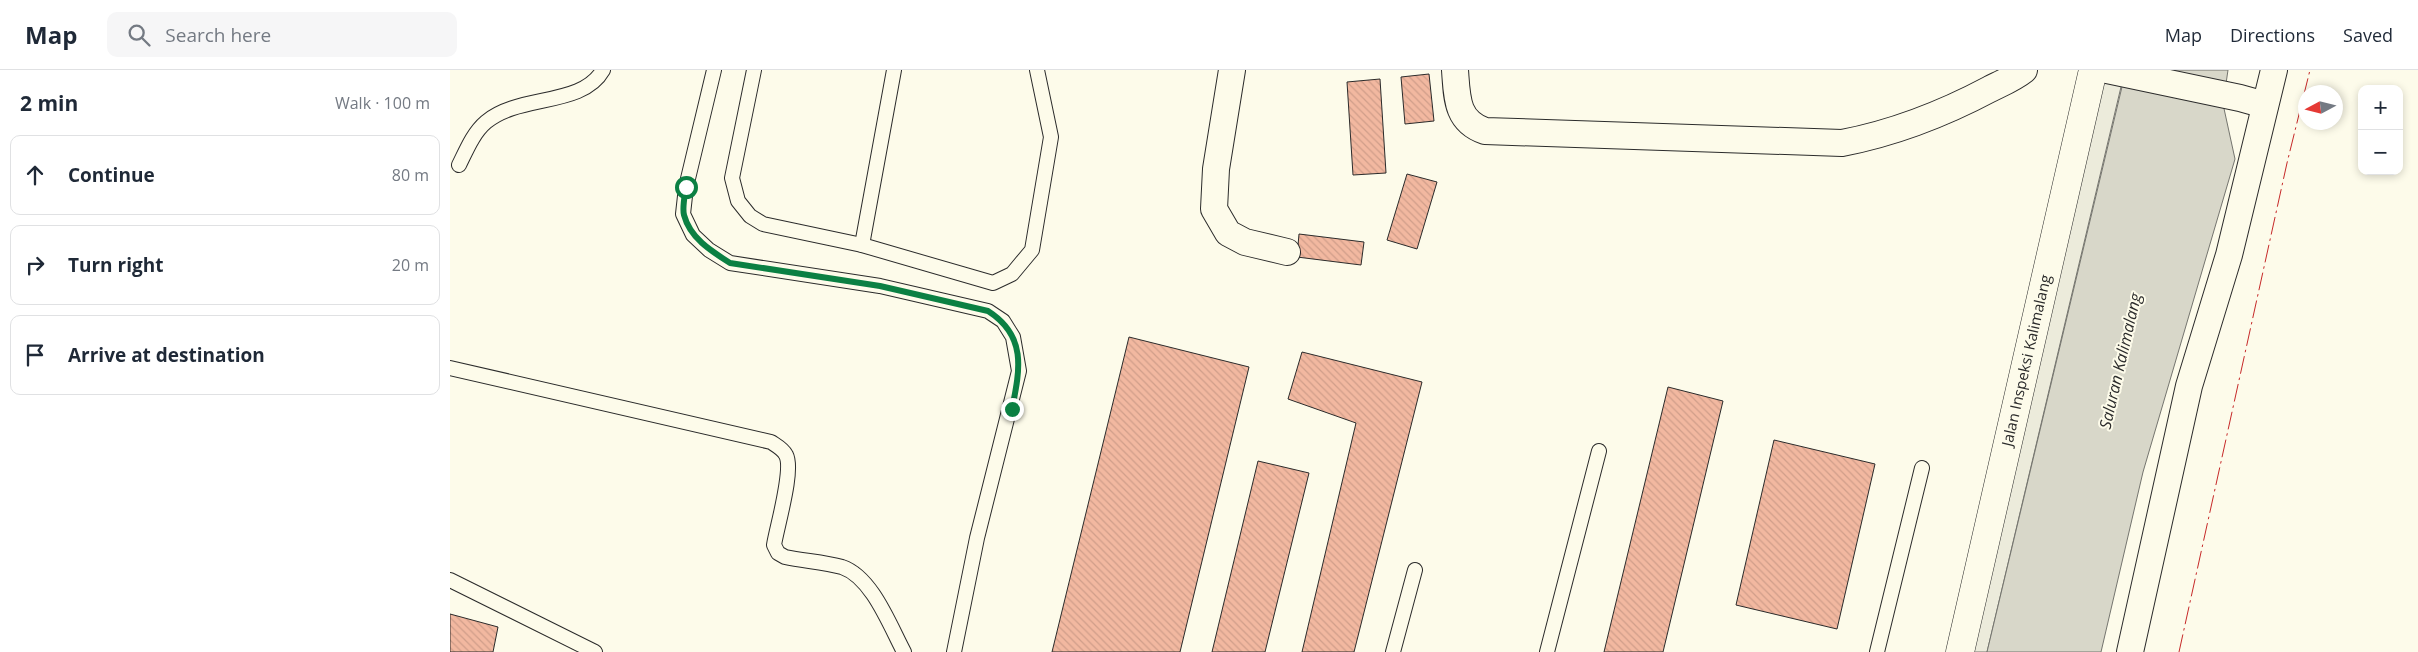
<!DOCTYPE html>
<html lang="en">
<head>
<meta charset="utf-8">
<style>
  body { margin:0; font-family:"Open Sans",sans-serif; background:#f6f6f7; color:#1f2937 }
  .controls { position:absolute; right:15px; top:15px; display:grid; overflow:hidden; border-radius:10px; box-shadow:0 2px 8px #0003 }
  .controls button { width:45px; height:45px; display:grid; place-items:center; padding:0; border:0; border-bottom:1px solid #e0e1e3; background:#fff; color:#1f2937; font:25px sans-serif }
  .compass { position:absolute; left:1848px; top:15px; width:45px; height:45px; border-radius:50%; background:#fff; box-shadow:0 2px 8px #0003; rotate:263deg }
  .stop { position:absolute; width:15px; height:15px; margin:-11px; border:4px solid #0b8043; border-radius:50%; background:#fff }
  .stop.end { background:#0b8043; border-color:#fff; box-shadow:0 1px 5px #0008 }
  .list { margin:0; padding:0; list-style:none }
  h2 { display:flex; justify-content:space-between; align-items:center; height:65px; margin:0; padding:0 20px; font-size:21px }
  h2 small { font-size:16px; font-weight:400; color:#747a83 }
  .list li { display:grid; grid-template-columns:32px 1fr auto; gap:15px; align-items:center; box-sizing:border-box; height:80px; margin:0 10px 10px; padding:0 10px; border:1px solid #e0e1e3; border-radius:10px }
  .list b { display:block; font-size:19px; white-space:nowrap }
  .list em { font-size:16px; font-style:normal; color:#747a83 }
  .icon { flex:none; width:28px; height:28px; fill:none; stroke:currentColor; stroke-width:2; stroke-linecap:round; stroke-linejoin:round }
  .map { position:relative; flex:none; width:1968px; height:582px; overflow:hidden }
  header { display:flex; align-items:center; gap:30px; box-sizing:border-box; height:70px; padding:0 25px; background:#fff; border-bottom:1px solid #e0e1e3 }
  header strong { font-size:24px }
  nav { display:flex; gap:28px; margin-inline-start:auto; font-size:18px }
  .search { width:350px; height:45px; background:#f6f6f7; display:flex; align-items:center; gap:12px; box-sizing:border-box; padding:0 18px; border-radius:10px; color:#747a83; font-size:19px }
  main { display:flex }
  aside { flex:1; background:#fff }
  .map>svg:first-child { display:block }
</style>
</head>
<body>
<header>
<strong>Map</strong>
<div class="search"><svg class="icon" aria-label="search" viewBox="0 0 24 24"><circle cx="10" cy="10" r="6"/><path d="M15 15l6 6"/></svg>Search here</div>
<nav><a>Map</a><a>Directions</a><a>Saved</a></nav>
</header>
<main>
<aside>
<h2>2 min<small>Walk · 100 m</small></h2>
<ul class="list">
<li><svg class="icon" aria-label="ahead" viewBox="0 0 24 24"><path d="M12 20V5M6 11l6-6 6 6"/></svg><div><b>Continue</b></div><em>80 m</em></li>
<li><svg class="icon" aria-label="right" viewBox="0 0 24 24"><path d="M7 20v-9h11M14 6l5 5-5 5"/></svg><div><b>Turn right</b></div><em>20 m</em></li>
<li><svg class="icon" aria-label="arrive" viewBox="0 0 24 24"><path d="M6 21V4h12l-3 4 3 4H6"/></svg><div><b>Arrive at destination</b></div></li>
</ul>
</aside>
<div class="map">
<svg width="1968" height="582" viewBox="0 0 1968 582">
  <defs>
    <pattern id="building-back-hatch" width="6" height="6" patternUnits="userSpaceOnUse" patternTransform="scale(1.25)"><rect width="6" height="6" fill="#f2b8a0"/><path d="M-1 5l2 2M0 0l6 6M5-1l2 2" fill="none" stroke="#d09e8a"/></pattern>
  </defs>
  <rect width="100%" height="100%" fill="#fdfbea"/>
  <path fill="#ecebdb" stroke="#74746e" d="M1643 0H1675L1537 582H1510Z"/>
  <path fill="#d8d7c9" stroke="#74746e" d="M1676 0H1778L1773 34 1785 89 1693 402 1651 582H1537Z"/>
  <g fill="url(#building-back-hatch)" stroke="#2b2b2b">
    <path d="M979 4 984 51 955 54 951 7Z"/>
    <path d="M930 9 936 103 903 105 897 12Z"/>
    <path d="M957 104 987 112 967 179 937 170Z"/>
    <path d="M849 164 914 172 911 195 847 187Z"/>
    <path d="M679 267 799 297 730 582H602Z"/>
    <path d="M852 282 972 312 904 582H852L906 353 838 329Z"/>
    <path d="M1218 317 1273 331 1213 582H1154Z"/>
    <path d="M1324 370 1425 394 1387 559 1286 535Z"/>
    <path d="M808 391 859 403 815 582H762Z"/>
    <path d="M0 544 48 557 43 582H0Z"/>
  </g>
  <g fill="none" stroke-linecap="round" stroke-linejoin="round">
    <g stroke="#2b2b2b" stroke-width="16">
      <g id="lane">
        <path d="M264 0 236 117 233 144 243 165 259 180 280 193 430 216 538 241 553 251 563 267 569 301 527 468 504 582"/>
        <path d="M304 0 282 108 288 131 300 146 313 154 412 175 543 213 562 204 582 180 601 67 587 0"/>
        <path d="M9 95C16 81 23 63 36 52 69 24 132 37 153 0"/>
        <path d="M412 175 444 0"/>
        <path d="M0 298 321 372C327 376 333 379 336 385 344 400 327 456 324 475L328 483 335 487C354 491 374 492 392 497 422 507 440 556 454 582"/>
        <path d="M0 510 145 582"/>
        <path d="M943 582 965 500"/>
        <path d="M1097 582 1149 381"/>
        <path d="M1427 582 1472 398"/>
      </g>
    </g>
    <g stroke="#2b2b2b" stroke-width="28">
      <g id="street">
        <path d="M782 0 766 99 764 139 778 163 795 172 837 182"/>
        <path d="M1005 0C1007 27 1006 51 1035 61L1392 73C1444 63 1493 44 1540 19 1552 13 1564 8 1574 0"/>
        <path d="M1657 0 1790 28 1815 35"/>
        <path d="M1680 582 1739 316 1779 185 1824 0"/>
      </g>
    </g>
    <g stroke="#2b2b2b" stroke-width="29">
      <g id="primary">
        <path id="s1" d="M1510 582 1643 0"/>
      </g>
    </g>
    <use href="#lane" stroke="#fdfbea" stroke-width="14"/>
    <use href="#street" stroke="#fdfbea" stroke-width="26"/>
    <use href="#primary" stroke="#fdfbea" stroke-width="28"/>
    <path stroke="#c62828" stroke-width="1" stroke-dasharray="18 4 2.5 4" stroke-linecap="butt" d="M1729 582 1837 93 1860 0"/>
  </g>
  <g fill="none" stroke-linecap="round" stroke-linejoin="round">
    <path stroke="#0b8043" stroke-width="6" d="M236 117C235 125 232 137 234 145 240 168 261 181 280 193L430 216 538 241C577 266 570 299 562 339"/>
  </g>
  <g text-anchor="middle" stroke-width="4" stroke-linejoin="round" paint-order="stroke">
    <g font-size="15" fill="#2b2b2b" stroke="#fdfbea">
      <text dy="5" stroke="none"><textPath href="#s1" startOffset="299">Jalan Inspeksi Kalimalang</textPath></text>
    </g>
    <g font-size="16" font-style="italic" fill="#2b2b2b" stroke="#fdfbea">
      <text transform="translate(1670 291) rotate(-77)" y="6">Saluran Kalimalang</text>
    </g>
  </g>
</svg>
<div class="controls">
<button>+</button>
<button>−</button>
</div>
<svg class="compass" viewBox="-18 -18 36 36"><path d="M0-13l5 13h-10z" fill="#e53935"/><path d="M0 13l5-13h-10z" fill="#747a83"/></svg>
<div class="stop" style="left:236px;top:117px"></div>
<div class="stop end" style="left:562px;top:339px"></div>
</div>
</main>
</body>
</html>
